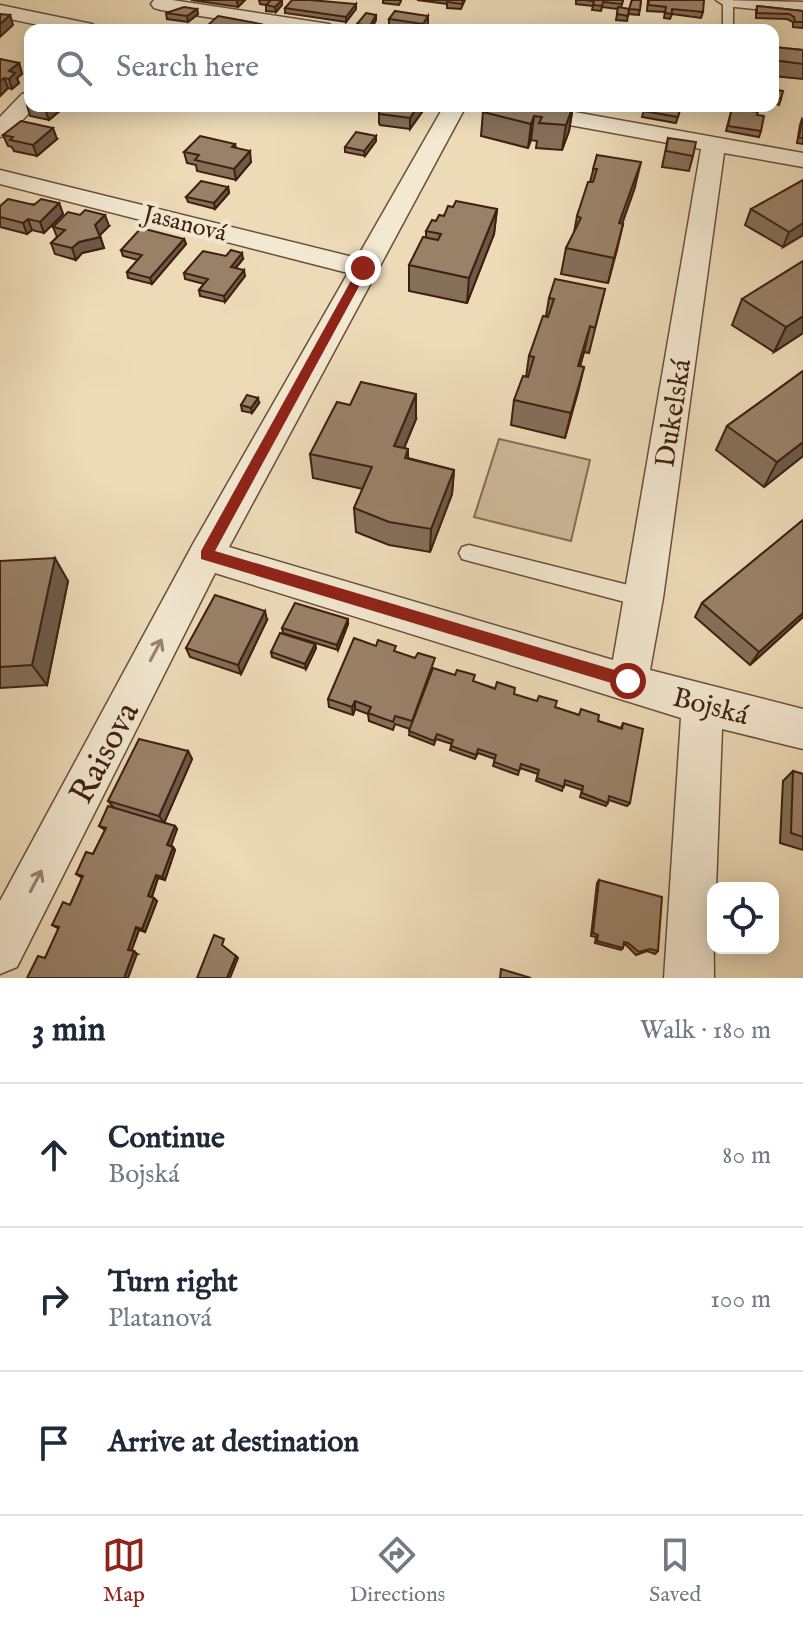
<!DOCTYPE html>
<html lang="en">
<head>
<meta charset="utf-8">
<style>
  body { margin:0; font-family:"IM FELL English",serif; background:#f6f6f7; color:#1f2937 }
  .controls { position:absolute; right:24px; bottom:24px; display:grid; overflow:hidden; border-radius:16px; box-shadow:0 4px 20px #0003 }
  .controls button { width:72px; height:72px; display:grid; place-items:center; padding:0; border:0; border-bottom:2px solid #e0e1e3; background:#fff; color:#1f2937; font:40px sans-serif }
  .stop { position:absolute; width:24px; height:24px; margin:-18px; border:6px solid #8f2418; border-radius:50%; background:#fff }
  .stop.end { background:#8f2418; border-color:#fff; box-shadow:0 2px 8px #0008 }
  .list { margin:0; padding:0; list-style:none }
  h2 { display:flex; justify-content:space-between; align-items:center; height:104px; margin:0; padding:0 32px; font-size:34px }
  h2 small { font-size:26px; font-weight:400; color:#747a83 }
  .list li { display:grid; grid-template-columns:52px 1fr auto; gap:24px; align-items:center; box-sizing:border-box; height:144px; padding:0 32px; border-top:2px solid #e0e1e3 }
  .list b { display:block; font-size:30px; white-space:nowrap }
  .list p { margin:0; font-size:26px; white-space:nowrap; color:#747a83 }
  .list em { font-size:26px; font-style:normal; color:#747a83 }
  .icon { flex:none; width:44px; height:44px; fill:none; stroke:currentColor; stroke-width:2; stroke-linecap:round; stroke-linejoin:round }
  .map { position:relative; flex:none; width:803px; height:978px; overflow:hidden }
  .search { position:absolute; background:#fff; box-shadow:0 4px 20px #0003; left:24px; right:24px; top:24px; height:88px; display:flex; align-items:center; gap:20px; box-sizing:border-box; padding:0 28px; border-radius:16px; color:#747a83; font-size:30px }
  .sheet { height:536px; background:#fff }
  nav { display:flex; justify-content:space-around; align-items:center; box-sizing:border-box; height:112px; border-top:2px solid #e0e1e3; background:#fff; font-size:22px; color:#747a83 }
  nav a { display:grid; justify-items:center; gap:4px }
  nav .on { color:#8f2418 }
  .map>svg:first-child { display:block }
</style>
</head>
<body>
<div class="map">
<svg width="803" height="978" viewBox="0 0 803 978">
  <rect width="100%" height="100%" fill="#eddbb8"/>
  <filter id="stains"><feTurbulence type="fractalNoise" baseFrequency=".0025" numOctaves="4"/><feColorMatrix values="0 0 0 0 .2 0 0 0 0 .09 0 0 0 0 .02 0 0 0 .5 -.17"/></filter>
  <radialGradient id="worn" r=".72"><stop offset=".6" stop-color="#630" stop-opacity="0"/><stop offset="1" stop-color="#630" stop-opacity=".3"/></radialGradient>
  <path fill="#cfbb9c" stroke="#876d56" stroke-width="2" d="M499 439 590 460 571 541 474 517Z"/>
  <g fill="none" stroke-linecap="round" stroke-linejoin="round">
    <g stroke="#6a4e3b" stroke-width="3">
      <g id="service">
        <rect x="723" y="0" width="10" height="30"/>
        <path d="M469 545 644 589 651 592 654 598 651 604 644 607 469 561 462 559 459 553 462 547Z"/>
      </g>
    </g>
    <g stroke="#6a4e3b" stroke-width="3">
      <g id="minor">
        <path d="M154 0H172L329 24 339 30H291L161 10 154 8 151 4Z"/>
        <path d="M716 0 803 2V14L725 6Z"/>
        <path d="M0 5 92 24 102 30H63L0 17Z"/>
        <path d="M30 92V106H36L8 135 0 137V117L22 94Z"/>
        <path d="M444 106H466L229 547 613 660 701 149 504 113 493 106H541L803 153V167L724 153 663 598 650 670 803 709V749L722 729 716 888H713L714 978H664L681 718 215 573 17 967 0 974V901L193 544 348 273 0 184V170L357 258Z"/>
      </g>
    </g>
    <use href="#service" fill="#f3e8d1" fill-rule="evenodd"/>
    <use href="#minor" fill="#f3e8d1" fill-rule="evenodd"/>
  </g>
  <g fill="#846f59" stroke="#3f1f11" stroke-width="2">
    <path d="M191 0H245L238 7Z"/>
    <path d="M259 0H282V5L276 12 266 11V5L260 4Z"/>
    <path d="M383 0H401V1L399 5 383 3Z"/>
    <path d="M417 0H465L461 9 447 8V4Z"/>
    <path d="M576 0H623L621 8 629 9 627 21 616 20 618 9 602 7 601 11 592 10 593 6 576 4Z"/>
    <path d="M632 0H641L639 15 628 14Z"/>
    <path d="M648 0 703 12 701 18 672 14 670 19 664 18 665 12 647 11Z"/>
    <path d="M356 4V9L346 22 285 13V8Z"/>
    <path d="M757 6 803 11V28L793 27V22L787 19 756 18V11Z"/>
    <path d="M197 9 198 14 188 22 167 19 166 13Z"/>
    <path d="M395 11 428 26 425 30 389 29V19Z"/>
    <path d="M376 15V20L371 30 357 29V24Z"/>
    <path d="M208 25 262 29 261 30H209Z"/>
    <path d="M773 47 803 50V79L773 76Z"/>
    <path d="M0 59 19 63 22 74 17 78 19 83 12 89 8 88 0 96Z"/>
    <path d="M773 89 781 99 779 105 773 103Z"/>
    <path d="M27 105 30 106H78L70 111 62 109 49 120 30 116Z"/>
    <path d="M573 106 569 131 562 150 536 148 537 141 531 140 528 148 481 136 483 112Z"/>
    <path d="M645 106H681L676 123 642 117Z"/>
    <path d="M732 108 757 115 761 131 759 137 726 131Z"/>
    <path d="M379 112H422L410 129 380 125 379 123Z"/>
    <path d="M802 119 803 120V144L797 143 800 125Z"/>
    <path d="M3 135 57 139 37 156 14 151 12 147 8 146Z"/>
    <path d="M376 136V141L365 156 345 152V147Z"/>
    <path d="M668 138 693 156 689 171 662 167Z"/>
    <path d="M235 144 236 148 251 162 236 180 197 171 196 165 187 163 184 152Z"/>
    <path d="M597 155 635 187 622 224H623L608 283 561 274 566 248 574 233 577 216 590 182Z"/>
    <path d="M228 187 229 193 215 209 188 202 186 197Z"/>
    <path d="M59 203 63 214 44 233 32 230 27 234 0 227V206Z"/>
    <path d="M453 207 497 209 494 234 467 303 409 291V265L426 237V231Z"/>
    <path d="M751 209 803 235 783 247 745 225Z"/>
    <path d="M109 226 100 235 104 248 82 253 76 260 55 254 51 243 57 237 53 227Z"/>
    <path d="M184 239 186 244 152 284 128 278 127 272 138 260 123 256 121 250Z"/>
    <path d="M226 256 243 259 236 268 245 276 225 302 200 296 199 290 204 284 185 279 184 273Z"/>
    <path d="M605 289 589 353 584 352 580 366 584 367 565 438 511 425 514 400 526 377 529 356 546 316 549 298Z"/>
    <path d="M742 299 803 333 774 352 732 325Z"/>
    <path d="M803 371V456L764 487 716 450 727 426Z"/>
    <path d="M259 403 252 413 242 411 241 405Z"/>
    <path d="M416 419 404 448 408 449V458L454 470 452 494 430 552 389 545 356 532 354 508 363 489 313 478 310 454Z"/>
    <path d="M803 520V617L750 665 695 617 702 603Z"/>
    <path d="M0 561 68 581 47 685 0 688Z"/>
    <path d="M267 620 241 674 190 657 186 648Z"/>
    <path d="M348 624 338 650 283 633 282 628Z"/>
    <path d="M315 644 316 648 306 669 272 657 271 652Z"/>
    <path d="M396 652 434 669 598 721 621 728 623 723 630 803 627 806 609 800 606 806 580 797 582 790 564 784 562 791 536 781 538 774 520 768 518 775 493 766 495 759 478 753 475 759 450 750 452 744 436 739 434 745 409 735 410 729 395 724 393 730 369 721 368 714 355 709 353 715 329 707 328 699Z"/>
    <path d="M188 751 192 759 164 823 175 826 177 829 170 846 173 847 175 850 165 880 158 878 152 897 157 901 145 932 139 930 131 951 137 954 45 958 59 929 52 925 70 905 82 878 76 874 93 854 105 830 99 826 114 808 108 801Z"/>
    <path d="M793 771 803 774V850L780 843 783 781Z"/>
    <path d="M599 880 658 951 655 954 647 951 636 955 626 945H623V948L621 950 595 943 596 937 591 936 597 883Z"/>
  </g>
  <g fill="#6b5a49" stroke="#3f1f11" stroke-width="2">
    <path d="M239 0H245L238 7 237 2Z"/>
    <path d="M282 0V5L276 12 275 7Z"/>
    <path d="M356 4V9L346 22V17Z"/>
    <path d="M197 9 198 14 188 22 187 16Z"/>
    <path d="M10 15 13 25 0 37V24Z"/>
    <path d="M376 15V20L370 30V26Z"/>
    <path d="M428 16V26L425 30H422L423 24Z"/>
    <path d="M19 63 22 74 17 78 19 83 12 89 9 79V71Z"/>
    <path d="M4 78 8 88 0 96V81Z"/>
    <path d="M49 106H61L62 109 49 120 45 109Z"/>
    <path d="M68 106H78L70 111Z"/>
    <path d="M418 106H422V112L410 129V118Z"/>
    <path d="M573 106 569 131 562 150 566 125Z"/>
    <path d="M534 116 531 140 528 148 531 124Z"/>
    <path d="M53 128 57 139 37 156 33 145Z"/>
    <path d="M376 136V141L365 156 364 151Z"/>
    <path d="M250 151 251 162 236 180 234 169Z"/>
    <path d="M641 162 635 187 613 249 619 223Z"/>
    <path d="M228 187 229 193 215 209 214 203Z"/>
    <path d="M59 203 63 214 44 233 40 222Z"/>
    <path d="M497 209 494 234 467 303 469 278Z"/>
    <path d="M105 215 109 226 99 236 95 225Z"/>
    <path d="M28 219 32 230 27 234 23 223Z"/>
    <path d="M803 223V235L783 247 789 232Z"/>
    <path d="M623 224 617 250 608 283 614 258Z"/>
    <path d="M100 237 104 248 82 253 76 260 72 248 79 242Z"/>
    <path d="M184 239 186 244 152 284 150 278Z"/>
    <path d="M242 253 243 259 232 272 231 267Z"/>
    <path d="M244 270 245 276 225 302 224 296Z"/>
    <path d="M803 316V333L774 352 786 327Z"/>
    <path d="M590 326 584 352 573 391 578 366Z"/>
    <path d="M584 367 578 392 565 438 571 413Z"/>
    <path d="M416 394V419L395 470 394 446Z"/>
    <path d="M258 398 259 403 252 413 251 408Z"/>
    <path d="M803 442V456L764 487 777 462Z"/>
    <path d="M454 470 452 494 430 552 431 529Z"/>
    <path d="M55 558 68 581 47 685 32 665Z"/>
    <path d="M265 611 267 620 241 674 238 665Z"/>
    <path d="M803 613V617L750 665 759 652Z"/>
    <path d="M348 619V624L338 650 337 645Z"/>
    <path d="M315 644 316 648 306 669 305 664Z"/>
    <path d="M355 701V709L353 715 352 707Z"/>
    <path d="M188 751 192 759 164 823 159 816Z"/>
    <path d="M175 826 177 829 170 849 167 845Z"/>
    <path d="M173 847 175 850 165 880 162 877Z"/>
    <path d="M156 875 158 878 151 899 148 896Z"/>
    <path d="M154 898 157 901 145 932 142 929Z"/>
    <path d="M136 927 139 930 131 952 128 950Z"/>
    <path d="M134 951 137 954 128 978H124Z"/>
    <path d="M236 956 238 958 230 978H227Z"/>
  </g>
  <g fill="#998168" stroke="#3f1f11" stroke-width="2">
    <path d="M271 0H282L275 7 266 5Z"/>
    <path d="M292 0H310L356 4 346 17 285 8Z"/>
    <path d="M448 0H463L462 4 447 2Z"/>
    <path d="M584 0H623L622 4 603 2 602 6 593 5 594 1Z"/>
    <path d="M632 0H641L640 10 629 9Z"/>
    <path d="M649 0H704L703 12 672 9V14L665 13 666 7 648 5Z"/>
    <path d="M757 6 803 11V22H795L794 17 789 14 757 13Z"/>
    <path d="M184 7 197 9 187 16 166 13Z"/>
    <path d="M618 7 629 9 628 16 617 14Z"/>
    <path d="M395 11 428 16 423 24 389 19Z"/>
    <path d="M366 13 376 15 370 26 357 24Z"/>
    <path d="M0 14 10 15 0 24Z"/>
    <path d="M218 16 261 24 254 30H240L208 25Z"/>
    <path d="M773 47 803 50V64L773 60Z"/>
    <path d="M0 59 19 63 9 71 15 73 9 79 4 78 0 81Z"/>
    <path d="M773 89 783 91 781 99 773 97Z"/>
    <path d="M31 106H49L45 109Z"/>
    <path d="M383 106H418L410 118 380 114 379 112Z"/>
    <path d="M486 106H573L566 125 539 123 542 117 534 116 531 124 483 112Z"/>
    <path d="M645 106H681L678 117 643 111Z"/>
    <path d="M732 108 758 112 757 115 764 116 761 131 728 126Z"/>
    <path d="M802 119 803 120V138H799Z"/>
    <path d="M21 121 53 128 33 145 10 140 13 137 3 135Z"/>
    <path d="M356 132 376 136 364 151 345 147Z"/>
    <path d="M200 136 235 144 232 147 250 151 234 169 195 160 199 155 184 152Z"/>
    <path d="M668 138 696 142 693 156 666 151Z"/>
    <path d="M597 155 641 162 619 223 623 224 614 258 566 248 581 218 577 216 588 182H593L597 169H593Z"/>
    <path d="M803 180V223L789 232 751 209Z"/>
    <path d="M201 181 228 187 214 203 186 197Z"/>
    <path d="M8 199 34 205 41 199 59 203 40 222 28 219 23 223 0 217V206Z"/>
    <path d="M456 201 497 209 469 278 409 265 423 237 438 240 441 234 426 231 432 220 436 221 439 215 444 216 448 206 453 207Z"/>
    <path d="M85 210 105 215 95 225 100 237 79 242 72 248 51 243 65 230 53 227 68 212 80 215Z"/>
    <path d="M141 228 184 239 150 278 127 272 142 255 121 250Z"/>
    <path d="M231 250 242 253 231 267 244 270 224 296 199 290 208 279 184 273 203 251 226 256Z"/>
    <path d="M803 261V316L786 327 742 299Z"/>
    <path d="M555 279 605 289 595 328 590 326 578 366 584 367 571 413 514 400 523 376 528 377 534 357 529 356 543 316 548 317 554 299 549 298Z"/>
    <path d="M803 371V442L777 462 727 426Z"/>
    <path d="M361 382 416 394 394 446 408 449 405 458 454 470 431 529 389 522 354 508 372 467 310 454 337 402 350 405Z"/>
    <path d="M247 395 258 398 251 408 241 405Z"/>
    <path d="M803 520V613L759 652 702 603Z"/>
    <path d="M55 558 32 665 0 667V561Z"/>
    <path d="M215 595 265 611 238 665 186 648Z"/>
    <path d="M295 603 348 619 337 645 282 628Z"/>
    <path d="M280 633 315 644 305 664 271 652Z"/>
    <path d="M354 638 376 646 378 640 396 646 394 651 415 658 418 653 435 658 412 721 395 716 393 722 368 713 371 707 355 701 352 707 328 699Z"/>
    <path d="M433 668 455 675 457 670 475 675 473 681 495 689 497 682 515 688 514 694 537 701 539 696 557 701 555 707 579 715 581 709 599 715 598 721 622 729 623 723 643 729 630 803 609 796 608 803 582 793 583 786 565 780 564 787 537 778 539 770 521 764 519 771 494 762 496 755 478 749 476 755 451 746 453 740 437 734 434 741 409 731Z"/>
    <path d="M139 739 188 751 159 816 108 801Z"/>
    <path d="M793 771 803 774V837L791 833Z"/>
    <path d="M108 806 175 826 167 845 173 847 162 877 156 875 148 896 154 898 142 929 136 927 128 950 134 951 124 978H27L38 956 45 958 59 927 52 925 63 902 70 905 83 876 76 874 86 852 93 854 106 828 99 826Z"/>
    <path d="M599 880 662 897 658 951 650 949 639 952 628 943 624 942 623 948 597 941 598 935 593 933Z"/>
    <path d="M214 935 224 939 222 945 236 956 227 978H197Z"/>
    <path d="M501 969 531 978H500Z"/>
  </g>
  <defs><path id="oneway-shaft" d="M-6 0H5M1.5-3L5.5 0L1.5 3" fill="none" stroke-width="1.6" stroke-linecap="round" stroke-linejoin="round" transform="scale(2)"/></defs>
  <g stroke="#998471">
    <use href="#oneway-shaft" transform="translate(156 650) rotate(-62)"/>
    <use href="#oneway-shaft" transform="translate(36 881) rotate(-62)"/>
  </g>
  <path fill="#8f2418" d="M363 265 369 268 215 551 628 674 634 676V686L628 688 201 559V551L358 268Z"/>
  <g text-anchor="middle" stroke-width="8" stroke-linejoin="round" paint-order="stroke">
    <g font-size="24" fill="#3f1f11" stroke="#f3e8d1">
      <text transform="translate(185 223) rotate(14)" y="8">Jasanová</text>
    </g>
    <g font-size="28" fill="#3f1f11" stroke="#f3e8d1">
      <text transform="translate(672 413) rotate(-81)" y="10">Dukelská</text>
      <text transform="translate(711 705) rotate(15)" y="10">Bojská</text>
    </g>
    <g font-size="34" fill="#3f1f11" stroke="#f3e8d1">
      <text transform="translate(103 752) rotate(-62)" y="12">Raisova</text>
    </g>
  </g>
  <rect width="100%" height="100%" filter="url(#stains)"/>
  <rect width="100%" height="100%" fill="url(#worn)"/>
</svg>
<div class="controls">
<button><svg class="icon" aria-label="locate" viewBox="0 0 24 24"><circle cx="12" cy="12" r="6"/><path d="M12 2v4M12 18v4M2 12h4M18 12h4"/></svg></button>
</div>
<div class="stop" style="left:628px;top:681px"></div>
<div class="stop end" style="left:363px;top:268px"></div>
<div class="search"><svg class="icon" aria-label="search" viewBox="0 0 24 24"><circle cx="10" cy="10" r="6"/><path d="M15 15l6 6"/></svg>Search here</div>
</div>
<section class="sheet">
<h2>3 min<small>Walk · 180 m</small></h2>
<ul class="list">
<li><svg class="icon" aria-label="ahead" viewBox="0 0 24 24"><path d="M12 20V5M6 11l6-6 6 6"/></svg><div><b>Continue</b><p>Bojská</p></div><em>80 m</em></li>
<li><svg class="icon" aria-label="right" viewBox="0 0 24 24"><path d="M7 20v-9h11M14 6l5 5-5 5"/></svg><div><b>Turn right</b><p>Platanová</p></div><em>100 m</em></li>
<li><svg class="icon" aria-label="arrive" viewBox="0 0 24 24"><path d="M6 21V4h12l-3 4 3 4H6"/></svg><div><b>Arrive at destination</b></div></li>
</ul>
</section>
<nav>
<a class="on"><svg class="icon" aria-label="map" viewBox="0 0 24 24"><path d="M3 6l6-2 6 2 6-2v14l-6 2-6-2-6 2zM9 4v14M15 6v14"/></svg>Map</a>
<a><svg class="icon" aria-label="directions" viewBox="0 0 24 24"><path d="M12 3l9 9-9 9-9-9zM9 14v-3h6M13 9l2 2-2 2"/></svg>Directions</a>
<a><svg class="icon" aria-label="saved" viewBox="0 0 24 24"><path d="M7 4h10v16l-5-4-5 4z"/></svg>Saved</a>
</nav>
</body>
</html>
